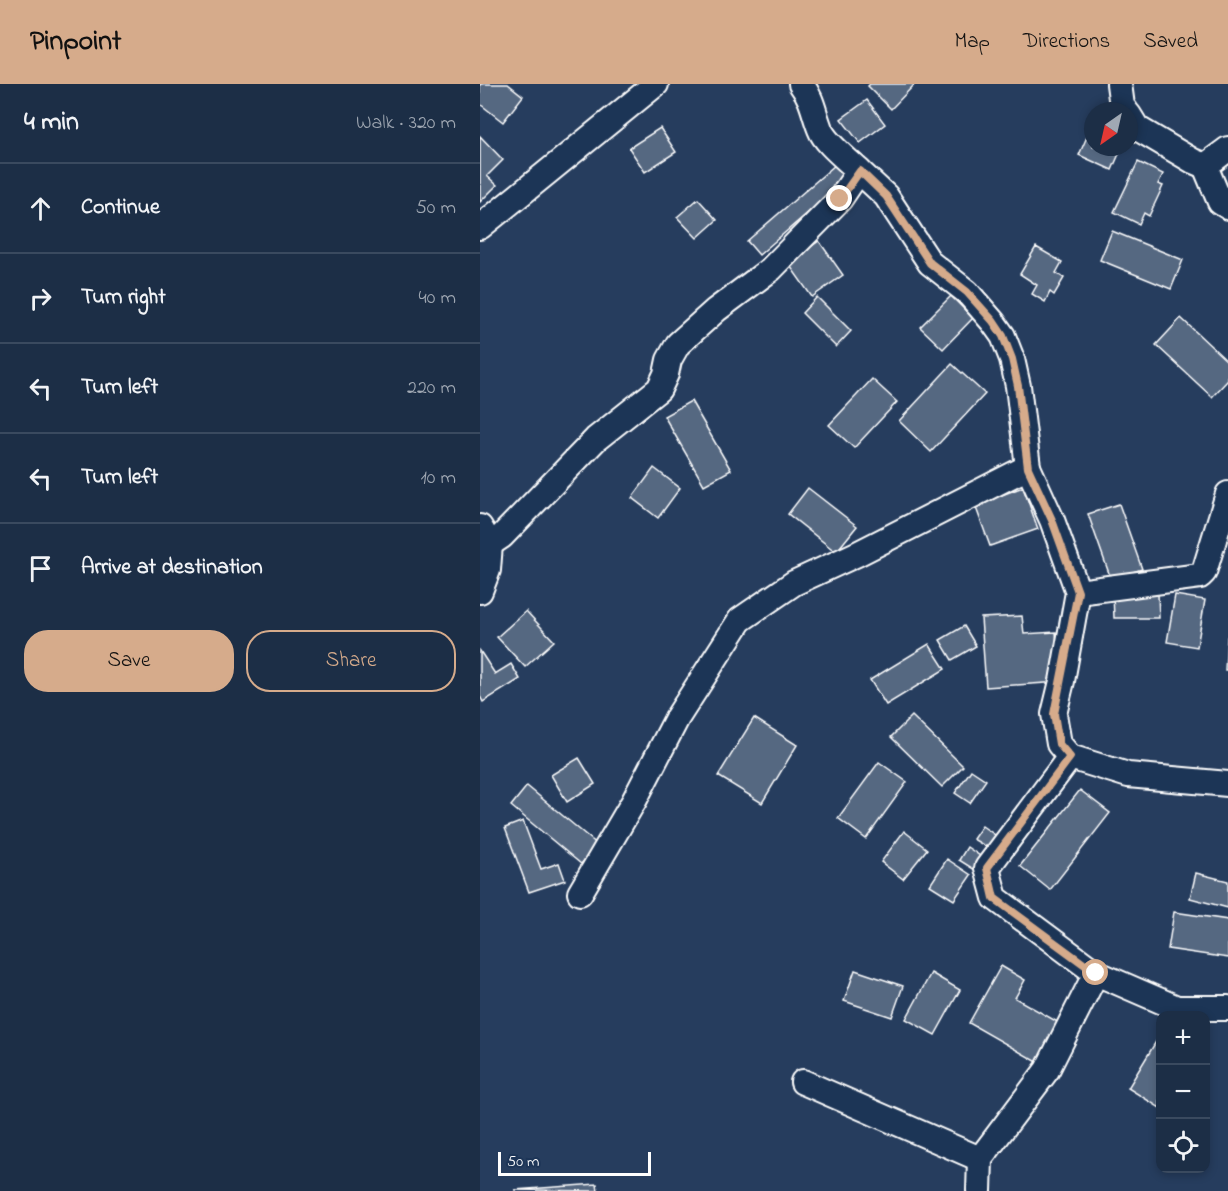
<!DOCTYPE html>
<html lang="en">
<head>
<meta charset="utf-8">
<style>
  body { margin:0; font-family:"Indie Flower",sans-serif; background:#25364d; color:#f1f3f6 }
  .controls { position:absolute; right:18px; bottom:18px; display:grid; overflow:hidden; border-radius:12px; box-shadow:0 3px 9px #0003 }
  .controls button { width:54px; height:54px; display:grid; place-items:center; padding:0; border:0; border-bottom:2px solid #3a4a5f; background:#1c2e46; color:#f1f3f6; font:30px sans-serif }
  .compass { position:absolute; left:604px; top:18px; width:54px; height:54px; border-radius:50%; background:#1c2e46; box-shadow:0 3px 9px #0003; rotate:214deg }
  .scale { position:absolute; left:18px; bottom:15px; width:153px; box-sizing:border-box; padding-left:6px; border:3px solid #fff; border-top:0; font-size:16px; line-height:21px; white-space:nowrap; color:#fff; -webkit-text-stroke:4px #1d3557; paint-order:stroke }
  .stop { position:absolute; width:18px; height:18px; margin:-14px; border:4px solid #d6ab8b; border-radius:50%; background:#fff }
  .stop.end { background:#d6ab8b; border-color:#fff; box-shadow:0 2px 6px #0008 }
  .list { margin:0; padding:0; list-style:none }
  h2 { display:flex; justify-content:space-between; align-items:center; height:78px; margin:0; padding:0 24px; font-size:26px }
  h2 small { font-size:20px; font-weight:400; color:#a0a8b3 }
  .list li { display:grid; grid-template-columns:39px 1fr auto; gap:18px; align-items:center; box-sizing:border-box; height:90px; padding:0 24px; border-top:2px solid #3a4a5f }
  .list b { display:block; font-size:22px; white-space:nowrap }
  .list em { font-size:20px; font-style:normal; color:#a0a8b3 }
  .actions { display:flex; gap:12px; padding:18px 24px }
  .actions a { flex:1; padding:14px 0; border:2px solid #d6ab8b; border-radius:24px; text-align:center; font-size:21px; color:#d6ab8b }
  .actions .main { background:#d6ab8b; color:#111 }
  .icon { flex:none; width:33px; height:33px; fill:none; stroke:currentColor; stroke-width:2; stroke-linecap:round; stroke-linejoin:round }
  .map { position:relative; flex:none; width:748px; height:1107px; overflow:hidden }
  header { display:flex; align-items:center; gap:36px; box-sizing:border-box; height:84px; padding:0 30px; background:#d6ab8b; color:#111 }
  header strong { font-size:28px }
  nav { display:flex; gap:33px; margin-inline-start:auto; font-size:21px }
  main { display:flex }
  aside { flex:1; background:#1c2e46 }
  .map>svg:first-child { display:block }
</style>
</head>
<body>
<header>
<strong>Pinpoint</strong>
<nav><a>Map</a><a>Directions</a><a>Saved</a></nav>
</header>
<main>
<aside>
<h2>4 min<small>Walk · 320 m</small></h2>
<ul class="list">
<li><svg class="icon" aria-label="ahead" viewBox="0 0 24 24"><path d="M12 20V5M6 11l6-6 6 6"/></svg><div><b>Continue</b></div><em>50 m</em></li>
<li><svg class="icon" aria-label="right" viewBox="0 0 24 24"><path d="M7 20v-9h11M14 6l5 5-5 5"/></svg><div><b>Turn right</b></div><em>40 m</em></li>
<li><svg class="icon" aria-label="left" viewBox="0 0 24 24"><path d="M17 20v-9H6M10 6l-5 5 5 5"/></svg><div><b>Turn left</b></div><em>220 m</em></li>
<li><svg class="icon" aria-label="left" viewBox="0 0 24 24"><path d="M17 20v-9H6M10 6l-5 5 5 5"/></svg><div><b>Turn left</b></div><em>10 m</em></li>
<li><svg class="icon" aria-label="arrive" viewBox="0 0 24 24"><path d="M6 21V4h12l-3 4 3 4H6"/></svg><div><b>Arrive at destination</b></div></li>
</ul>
<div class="actions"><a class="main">Save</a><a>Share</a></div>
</aside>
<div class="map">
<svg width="748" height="1107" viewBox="0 0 748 1107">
  <rect width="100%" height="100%" fill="#263d5e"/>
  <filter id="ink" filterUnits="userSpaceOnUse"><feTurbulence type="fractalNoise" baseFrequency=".0167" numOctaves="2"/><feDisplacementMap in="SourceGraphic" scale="12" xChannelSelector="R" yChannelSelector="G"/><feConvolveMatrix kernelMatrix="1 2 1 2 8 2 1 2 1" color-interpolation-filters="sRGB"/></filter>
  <g filter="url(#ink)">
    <g fill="#556781" stroke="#fff" stroke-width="1.5">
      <path d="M0 0H28L43 12 23 38 0 20Z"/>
      <path d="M390 0H435L411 25 388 2Z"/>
      <path d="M387 16 405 40 380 59 361 35Z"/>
      <path d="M613 39V63H642L632 86 599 71Z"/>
      <path d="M180 44 196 68 165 88 149 64Z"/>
      <path d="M0 52 23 76 7 92 17 101 0 118Z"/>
      <path d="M658 78 683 90 678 100 683 102 669 132 664 129 659 140 634 128Z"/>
      <path d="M355 81 367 95 279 171 267 157Z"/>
      <path d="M218 115 237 136 217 154 197 133Z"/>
      <path d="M632 147 703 176 691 205 620 176Z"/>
      <path d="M339 157 363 191 332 213 308 179Z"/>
      <path d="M556 163 582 178 576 189 584 194 574 211 570 208 565 218 552 210 557 201 540 190Z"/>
      <path d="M471 212 493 234 463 265 440 243Z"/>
      <path d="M337 213 371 247 356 263 322 229Z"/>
      <path d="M701 234 748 278V296L732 313 676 261Z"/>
      <path d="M472 280 505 310 451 368 419 337Z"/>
      <path d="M392 295 417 318 374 364 349 341Z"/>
      <path d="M211 317 251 386 224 401 184 332Z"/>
      <path d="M174 384 200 404 178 434 152 414Z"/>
      <path d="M543 403 558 445 510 462 495 421Z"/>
      <path d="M328 404 377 442 356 468 308 430Z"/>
      <path d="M639 420 662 485 631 495 608 430Z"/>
      <path d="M633 510H678L679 534H634Z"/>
      <path d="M695 511 725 516 717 563 687 558Z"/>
      <path d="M46 527 74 557 45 583 17 553Z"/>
      <path d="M542 532 544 550 576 548 580 598 506 603 501 534Z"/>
      <path d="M484 542 496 562 472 576 460 556Z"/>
      <path d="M747 553H748V586H745Z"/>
      <path d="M449 560 465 585 406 621 390 596Z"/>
      <path d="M0 567 15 590 31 580 40 595 3 618 0 612Z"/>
      <path d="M432 632 483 682 462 703 411 653Z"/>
      <path d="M274 634 317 661 282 719 238 692Z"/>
      <path d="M99 674 115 700 87 718 71 691Z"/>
      <path d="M399 678 427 698 386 755 358 734Z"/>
      <path d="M491 686 506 696 490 719 475 709Z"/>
      <path d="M47 702 118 761 101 780 31 722Z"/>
      <path d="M600 706 630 729 570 806 540 782Z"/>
      <path d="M43 737 61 785 79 779 85 796 49 808 25 744Z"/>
      <path d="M502 742 518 753 510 765 493 755Z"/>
      <path d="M424 747 447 765 423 795 401 778Z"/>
      <path d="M487 763 503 774 495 786 479 776Z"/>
      <path d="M467 775 491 791 474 816 450 801Z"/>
      <path d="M716 789 748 797V824L710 814Z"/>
      <path d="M694 828 748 836V874L688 865Z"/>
      <path d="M521 882 545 896 535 914 583 941 561 980 489 939Z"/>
      <path d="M375 886 423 902 412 933 364 917Z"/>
      <path d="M451 889 480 906 455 951 426 935Z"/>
      <path d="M680 951V1024L648 1004Z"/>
      <path d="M117 1100 118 1107 34 1106Z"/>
    </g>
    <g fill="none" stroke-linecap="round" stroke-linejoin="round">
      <g stroke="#fff" stroke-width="28">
        <g id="street">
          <path d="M639 0 642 22 646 27"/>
          <path d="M649 31 657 44 713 77 725 82 748 65"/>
          <path d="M725 82 740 118 748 123"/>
          <path d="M379 87 406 112 450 179 487 208 513 238 523 252 532 275 538 302 548 383"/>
          <path d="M0 143 176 0"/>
          <path d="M0 443 10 460 22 452 116 355 179 305 186 290 189 276 198 260 236 226 291 185 360 115 379 87C368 76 345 59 340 45 333 27 333 16 321 0"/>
          <path d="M0 507 8 486 10 460"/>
          <path d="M598 508 720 492 724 488 748 410"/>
          <path d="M590 673 507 784 515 814 616 889"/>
          <path d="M100 809 154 717 197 634 260 536 314 499 377 470 548 383 572 436 598 508 582 597 574 630 579 660 590 673 648 691 748 700"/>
          <path d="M323 998 500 1075"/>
          <path d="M499 1107 500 1075 567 986 616 889 697 924H748"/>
        </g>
      </g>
      <use href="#street" stroke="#1d3557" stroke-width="24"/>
    </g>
  </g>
  <g fill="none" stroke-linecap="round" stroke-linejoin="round" filter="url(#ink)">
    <path stroke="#d6ab8b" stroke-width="8" d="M360 115 380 87 406 112 450 179 487 208 513 237 523 252 532 275 538 302 548 384 572 436 598 508 574 630 579 660 590 673 507 784 514 814 616 889"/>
  </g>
</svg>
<div class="controls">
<button>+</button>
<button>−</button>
<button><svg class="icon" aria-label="locate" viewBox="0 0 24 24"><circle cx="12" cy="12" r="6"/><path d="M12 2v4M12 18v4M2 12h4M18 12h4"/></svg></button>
</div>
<svg class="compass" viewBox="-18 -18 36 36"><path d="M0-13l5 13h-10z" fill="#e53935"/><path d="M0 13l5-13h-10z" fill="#a0a8b3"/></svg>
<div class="scale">50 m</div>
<div class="stop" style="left:616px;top:889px"></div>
<div class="stop end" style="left:360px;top:115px"></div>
</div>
</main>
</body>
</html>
